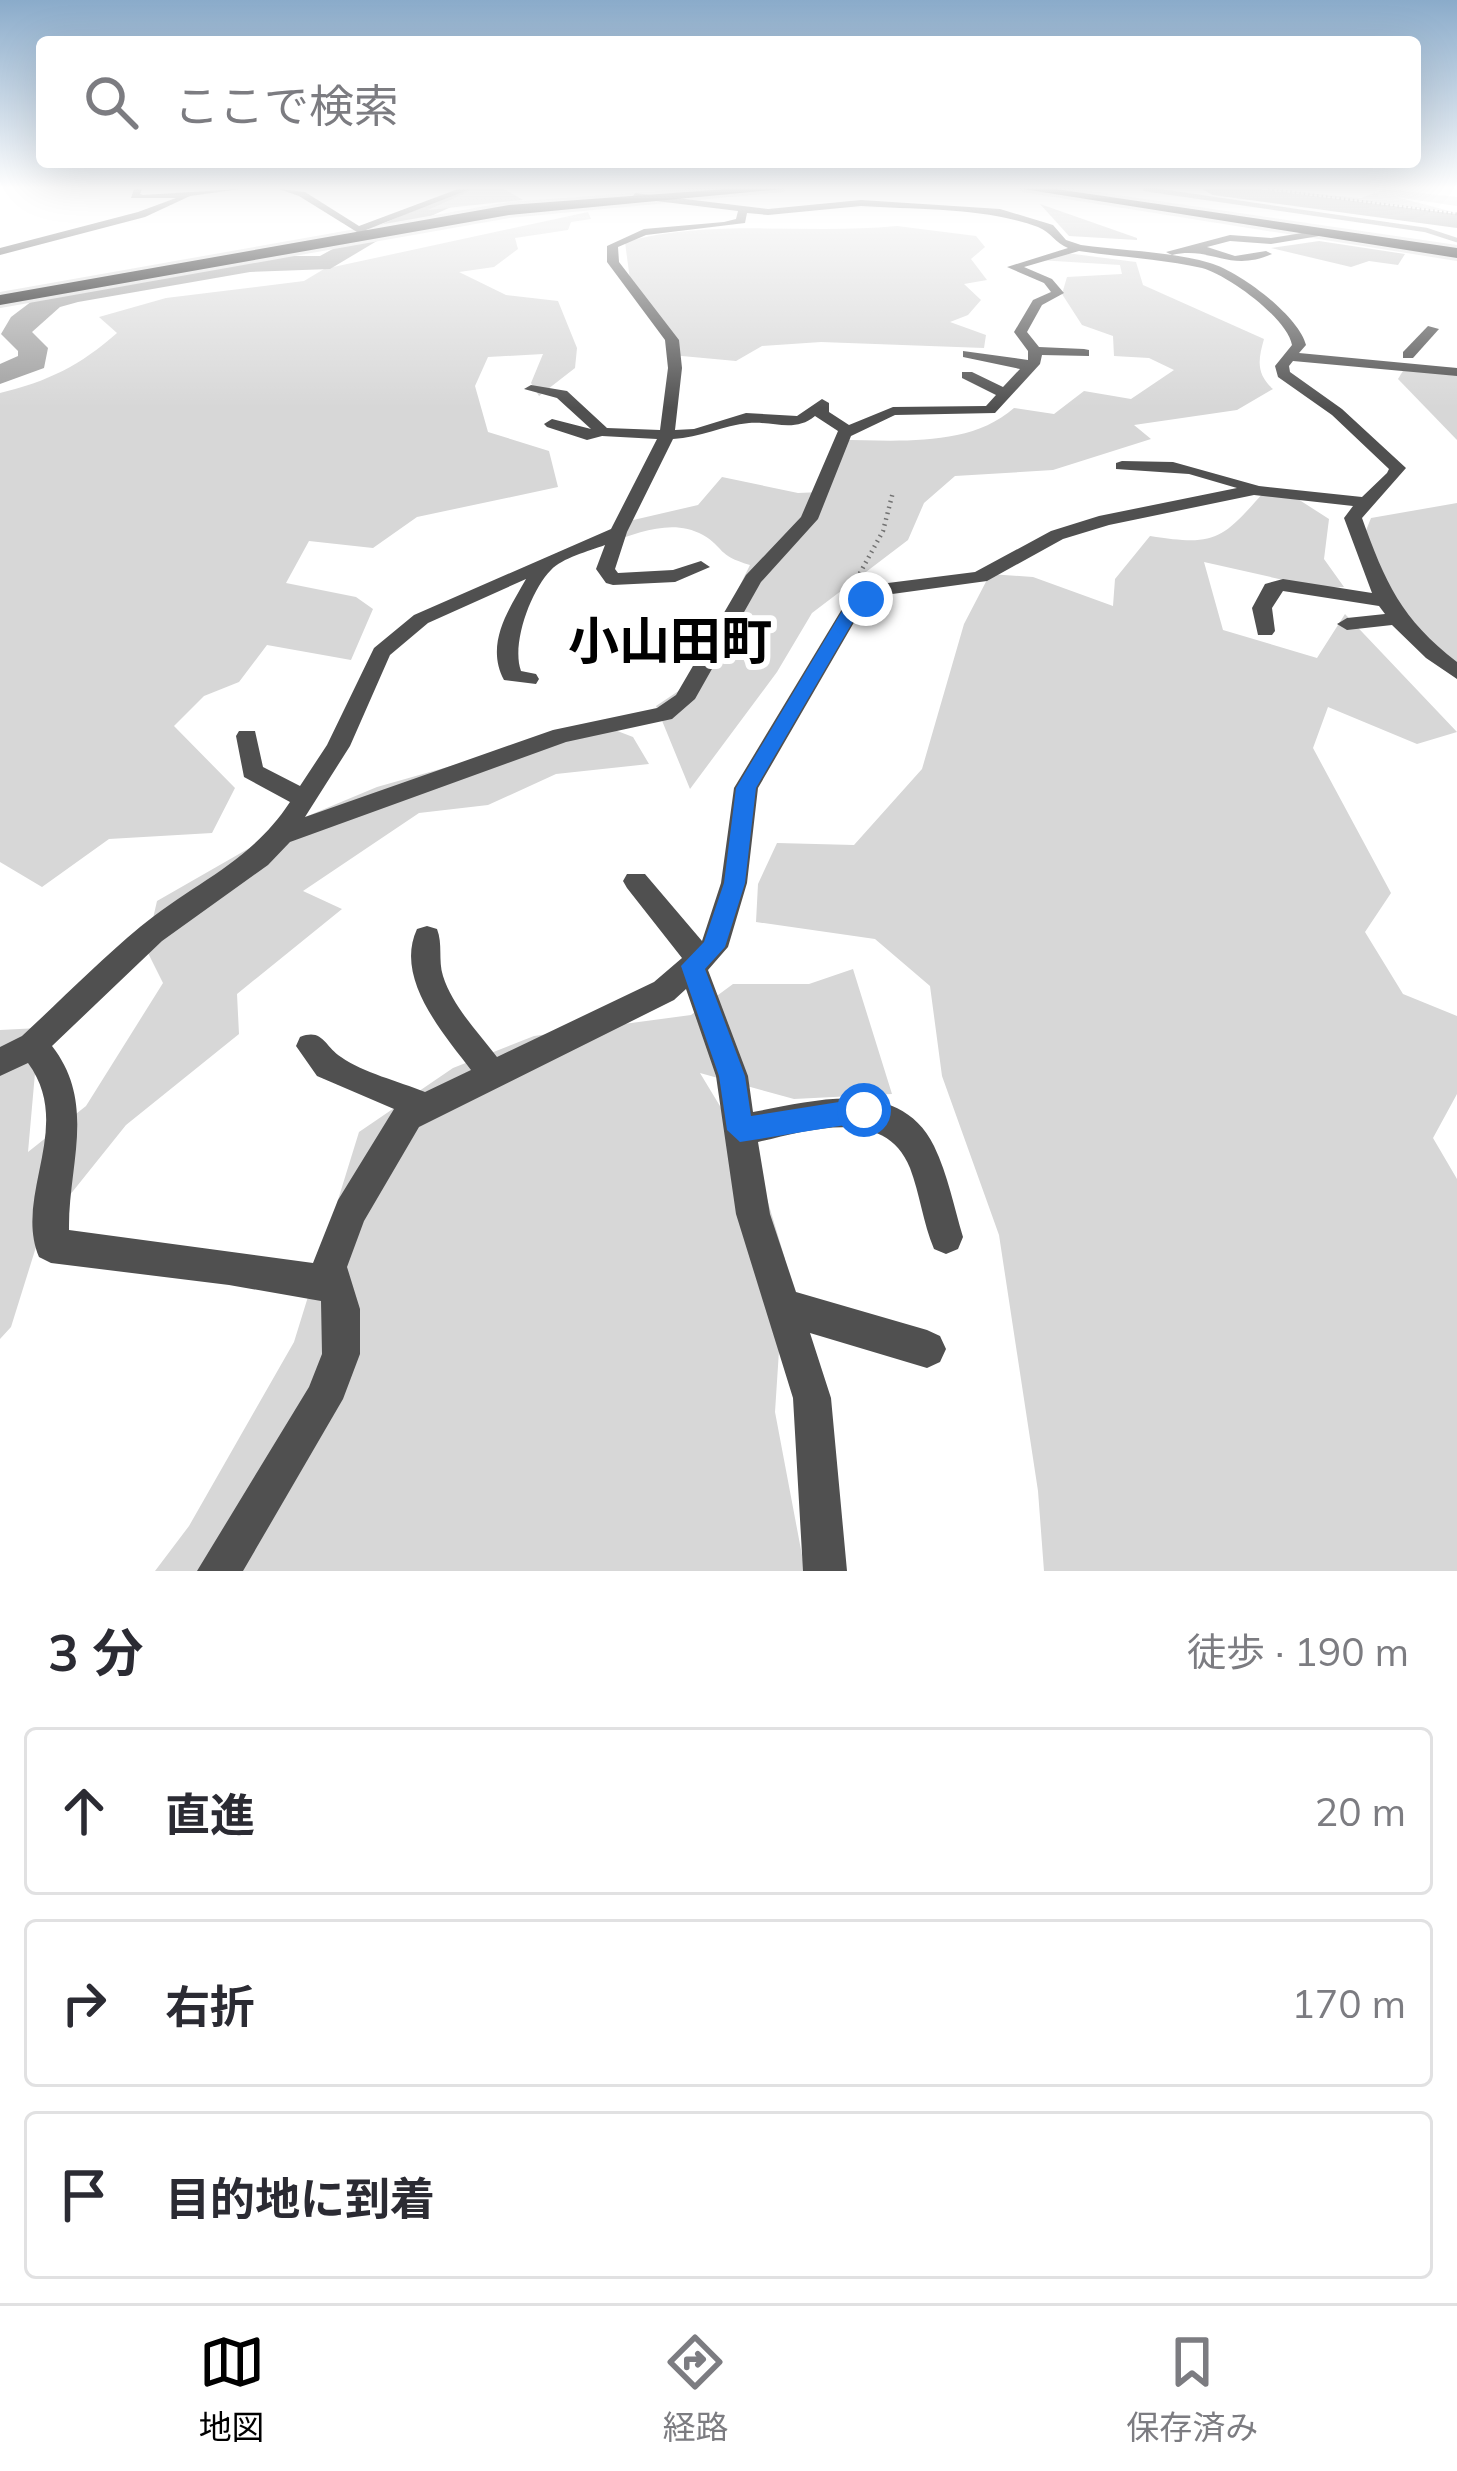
<!DOCTYPE html>
<html lang="ja">
<head>
<meta charset="utf-8">
<style>
  body { margin:0; font-family:Mulish,"Noto Sans JP",sans-serif; background:#f7f7f7; color:#2b2b33 }
  .stop { position:absolute; width:36px; height:36px; margin:-27px; border:9px solid #1a73e8; border-radius:50%; background:#fff }
  .stop.end { background:#1a73e8; border-color:#fff; box-shadow:0 3px 12px #0008 }
  .list { margin:0; padding:0; list-style:none }
  h2 { display:flex; justify-content:space-between; align-items:center; height:156px; margin:0; padding:0 48px; font-size:51px }
  h2 small { font-size:39px; font-weight:400; color:#7c7c81 }
  .list li { display:grid; grid-template-columns:78px 1fr auto; gap:36px; align-items:center; box-sizing:border-box; height:168px; margin:0 24px 24px; padding:0 24px; border:3px solid #e1e1e2; border-radius:12px }
  .list b { display:block; font-size:45px; white-space:nowrap }
  .list em { font-size:39px; font-style:normal; color:#7c7c81 }
  .icon { flex:none; width:66px; height:66px; fill:none; stroke:currentColor; stroke-width:2; stroke-linecap:round; stroke-linejoin:round }
  .map { position:relative; flex:none; width:1457px; height:1571px; overflow:hidden }
  .search { position:absolute; background:#fff; box-shadow:0 12px 48px #0002; left:36px; right:36px; top:36px; height:132px; display:flex; align-items:center; gap:30px; box-sizing:border-box; padding:0 42px; border-radius:12px; color:#7c7c81; font-size:45px }
  .sheet { height:732px; background:#fff }
  nav { display:flex; justify-content:space-around; align-items:center; box-sizing:border-box; height:168px; border-top:3px solid #e1e1e2; background:#fff; font-size:33px; color:#7c7c81 }
  nav a { display:grid; justify-items:center; gap:6px }
  nav .on { color:#000 }
  .map>svg:first-child { display:block }
</style>
</head>
<body>
<div class="map">
<svg width="1457" height="1571" viewBox="0 0 1457 1571">
  <rect width="100%" height="100%" fill="#fff"/>
  <g fill="#d7d7d7">
    <path d="M1261 189 1361 198 1385 189 1457 197V206L1396 197 1457 213Z"/>
    <path d="M588 212 591 219 571 222 568 230 515 238 518 249 494 267 459 272 506 295 558 301 577 348 575 368 539 396 531 383 543 354 488 357 475 386 488 432 549 451 558 487 417 517 373 548 309 541 286 583 356 597 373 609 351 660 267 645 239 682 204 696 174 726 235 788 212 833 109 839 42 887 0 862V393C47 382 81 365 117 333L99 317 166 298 304 281 324 269Z"/>
    <path d="M897 226 976 236 985 247 971 259 987 280 964 284 981 300 968 315 950 322 986 335 984 348 821 342 762 346 736 361 671 355 656 315 630 280 625 242C714 218 805 235 897 226Z"/>
    <path d="M1066 253 1136 262 1143 285 1264 339C1258 360 1256 374 1273 389L1237 410 1134 425 1151 439 1053 470 955 476 924 503 908 540 812 613 777 672 690 789 656 706 692 682 750 565C716 555 725 548 703 535 672 518 640 533 609 542L629 521 698 505 722 477 798 493 821 492 839 440C896 440 969 448 1014 408L1054 414 1084 391 1131 399 1174 370 1149 358 1114 356 1113 336 1082 325 1062 294 1067 277 1122 274 1120 265 1038 260Z"/>
    <path d="M1406 366 1457 368V440L1398 379Z"/>
    <path d="M1263 493 1290 494 1329 519 1324 559 1344 587 1319 588 1204 562 1223 630 1317 658 1345 614 1457 732 1417 744 1328 707 1313 748 1391 893 1365 932 1403 994 1457 1016V1094L1433 1138 1457 1179V1571H1044L1038 1491 999 1235 942 1076 930 986 875 939 756 922 758 884 777 843 854 845 922 769 964 624 990 574 1033 577 1113 606 1115 579 1150 536C1214 546 1221 541 1263 493Z"/>
    <path d="M1457 503V669L1401 619 1363 538 1371 518Z"/>
    <path d="M599 724 633 737 649 764 556 774 488 805 419 813 303 891 342 909 237 994 239 1034 126 1125 41 1231 11 1327 0 1339V1030L39 1028 28 1152 86 1106 163 983 146 949 157 901 298 820 377 787Z"/>
    <path d="M853 969 892 1094 794 1099 700 1073 758 1169 785 1259 775 1412 805 1571H155L189 1526 294 1342 359 1132 453 1068 534 1036 691 1015 733 984H809Z"/>
  </g>
  <g fill="none" stroke-linecap="round" stroke-linejoin="round">
    <path stroke="#9e9e9e" stroke-width="4.5" d="M1145 189 1426 230 1457 240"/>
    <g fill="#9e9e9e" fill-rule="evenodd">
      <path d="M462 189H491L400 230 380 225Z"/>
      <path d="M1202 189H1259L1457 214V228L1213 195Z"/>
      <path d="M367 230 387 235 330 269 250 272 78 302 60 307 32 332 48 348 44 368 0 384V364L18 356V351L1 334 11 317 40 295 250 256H320Z"/>
    </g>
  </g>
  <g fill="#c0c0c0">
    <path d="M474 189H504L523 200 428 210Z"/>
    <path d="M1040 204 1137 238V240L1069 236Z"/>
    <path d="M1319 241 1405 254 1398 265 1369 261 1351 267 1271 248Z"/>
  </g>
  <g fill="none" stroke-linecap="round" stroke-linejoin="round">
    <g stroke="#dbdbdb" stroke-width="6">
      <g id="highway">
        <path d="M727 189H783L509 215 0 305V295L509 205Z"/>
        <path d="M1023 189H1056L1457 248V258Z"/>
      </g>
    </g>
    <path stroke="#727272" stroke-width="3" stroke-dasharray="1.5 3" stroke-linecap="butt" d="M1268 189 1457 214"/>
    <path stroke="#727272" stroke-width="4.5" stroke-dasharray="1.5 4.5" stroke-linecap="butt" d="M854 584 883 531 893 492"/>
    <g fill="#505050" fill-rule="evenodd">
      <path d="M134 189H142L140 194 143 195 240 189 190 196 145 217 0 255V248L138 212 176 198H131Z"/>
      <path d="M279 189 305 192 359 226 458 189H470L366 230 370 234 365 237 299 196Z"/>
      <path d="M635 193 768 209 861 200 1000 209 1053 225 1066 240 1081 245C1122 251 1170 251 1210 263 1239 271 1299 316 1306 345L1299 353 1457 368V376L1293 361 1289 366 1290 372 1342 409 1406 468 1362 518C1385 582 1401 619 1457 662V679L1426 658 1392 625 1347 630 1337 624 1347 618 1385 614 1379 606 1283 591 1272 608 1275 631 1272 635H1258L1252 608 1265 584 1283 579 1372 593 1344 518 1353 506 1254 495 1109 525 1063 539 987 581 885 595 860 612 758 788 747 883 728 947 708 970 748 1076 753 1112C813 1101 900 1076 934 1146 948 1175 954 1207 963 1237L958 1249 946 1254 934 1249C923 1223 920 1194 910 1168 885 1105 807 1131 758 1142L770 1214 796 1292 927 1330 940 1336 946 1349 940 1362 927 1368 810 1333 831 1398 847 1571H803L793 1398 736 1214 716 1076 686 989 674 1000 419 1127 364 1221 347 1267 360 1309V1354L343 1399 243 1571H197L309 1387 322 1354 321 1301 229 1285 51 1263 39 1257C13 1195 75 1127 28 1063L0 1076V1047L22 1036C61 1000 99 961 140 927 193 883 250 863 290 802L244 777 236 736 239 731H255L263 767 300 786 327 745 374 648 414 615 611 529 657 439 602 436 587 440 547 427 544 424 552 419 591 429 557 398 524 389 531 385 567 391 607 428 660 430 668 368 665 340 607 262V246L644 229 724 222 736 219 738 211 632 198ZM861 206C919 210 983 207 1038 227 1051 232 1055 243 1068 248L1007 267 1044 283 1051 292 1033 300 1014 332 1028 351V360L963 351V357L1020 369 1003 387 972 372H962V378L996 395 986 406 893 407 849 425 829 412V403L822 399 797 416 746 413 694 429 675 430 682 368 679 340 619 262 618 247 646 235 745 223 747 213 768 215ZM1079 251C1119 257 1162 259 1202 268 1228 275 1287 318 1292 345L1275 366 1278 377 1332 415 1389 469 1387 473 1362 497 1259 486 1173 462 1122 461 1116 463V469L1189 474 1237 488 1099 516 1051 531 975 572 880 584 845 604 734 788 721 883 702 941 645 874H627L623 881 627 888 682 958 654 982 497 1057C478 1032 453 1007 443 976 438 960 443 944 437 929L427 926 417 929C394 978 443 1033 471 1070L425 1092C398 1081 364 1073 341 1057 324 1046 323 1028 300 1037L296 1046 317 1076 394 1109 338 1200 313 1263 69 1230C68 1165 97 1104 52 1046L162 941 268 865 290 842 566 742 672 719 695 699 761 582 818 519 851 436 895 415 995 413 1040 364 1042 355 1089 356V350L1084 349 1039 347 1027 332 1042 305 1064 293 1052 279 1024 267ZM815 416 838 431 801 517 746 575 676 695 657 708 553 730 305 817 350 746 390 655 428 623 526 579C508 611 485 644 504 680L536 684 539 679 536 674 521 671C511 644 531 590 551 570 562 558 589 551 605 545L596 569 606 583 613 585 675 582 710 567 701 561 673 570 618 573 615 569 627 532 673 439C700 438 723 425 749 423 773 421 795 433 815 416Z"/>
      <path d="M1327 229 1331 234 1271 244 1230 241 1207 247 1235 256 1266 251 1272 254C1229 273 1212 246 1172 255L1166 252 1230 235 1271 238Z"/>
      <path d="M1428 326 1439 329 1413 358H1403V352Z"/>
    </g>
    <use href="#highway" fill="#000" fill-rule="evenodd"/>
  </g>
  <linearGradient id="sky" x2="0" y2="1"><stop stop-color="#8aabca"/><stop offset="0.46" stop-color="#fff"/><stop offset="1" stop-color="#fff" stop-opacity="0"/></linearGradient>
  <rect width="1457" height="408" fill="url(#sky)"/>
  <path fill="#1a73e8" d="M866 594 874 599 859 611 756 788 745 883 725 947 705 969 745 1076 751 1116 864 1098 877 1110 864 1122 740 1142 727 1130 719 1076 681 966 704 942 724 883 736 788 844 608Z"/>
  <g text-anchor="middle" stroke-width="12" stroke-linejoin="round" paint-order="stroke">
    <g font-size="51" font-weight="bold" fill="#000" stroke="#fff">
      <text x="670" y="659">小山田町</text>
    </g>
  </g>
</svg>
<div class="stop" style="left:864px;top:1110px"></div>
<div class="stop end" style="left:866px;top:599px"></div>
<div class="search"><svg class="icon" aria-label="search" viewBox="0 0 24 24"><circle cx="10" cy="10" r="6"/><path d="M15 15l6 6"/></svg>ここで検索</div>
</div>
<section class="sheet">
<h2>3 分<small>徒歩 · 190 m</small></h2>
<ul class="list">
<li><svg class="icon" aria-label="ahead" viewBox="0 0 24 24"><path d="M12 20V5M6 11l6-6 6 6"/></svg><div><b>直進</b></div><em>20 m</em></li>
<li><svg class="icon" aria-label="right" viewBox="0 0 24 24"><path d="M7 20v-9h11M14 6l5 5-5 5"/></svg><div><b>右折</b></div><em>170 m</em></li>
<li><svg class="icon" aria-label="arrive" viewBox="0 0 24 24"><path d="M6 21V4h12l-3 4 3 4H6"/></svg><div><b>目的地に到着</b></div></li>
</ul>
</section>
<nav>
<a class="on"><svg class="icon" aria-label="map" viewBox="0 0 24 24"><path d="M3 6l6-2 6 2 6-2v14l-6 2-6-2-6 2zM9 4v14M15 6v14"/></svg>地図</a>
<a><svg class="icon" aria-label="directions" viewBox="0 0 24 24"><path d="M12 3l9 9-9 9-9-9zM9 14v-3h6M13 9l2 2-2 2"/></svg>経路</a>
<a><svg class="icon" aria-label="saved" viewBox="0 0 24 24"><path d="M7 4h10v16l-5-4-5 4z"/></svg>保存済み</a>
</nav>
</body>
</html>
